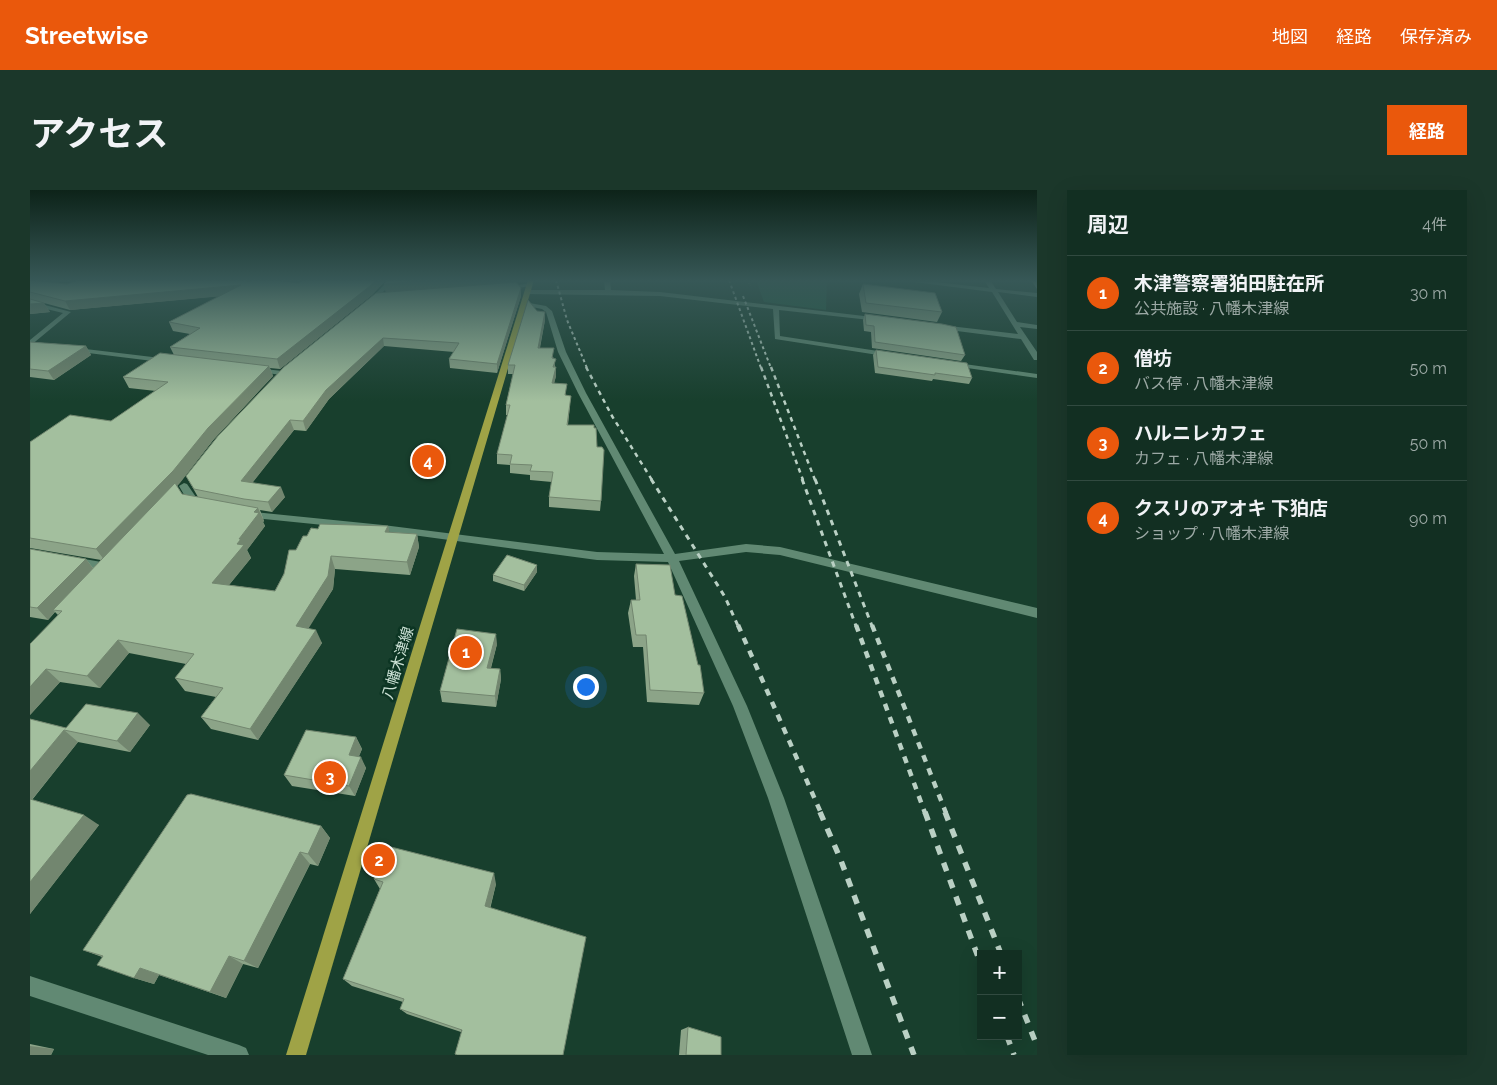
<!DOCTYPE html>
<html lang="ja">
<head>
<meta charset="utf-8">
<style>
  body { margin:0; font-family:Raleway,"Noto Sans JP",sans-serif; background:#1b372a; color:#f1f3f6 }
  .controls { position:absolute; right:15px; bottom:15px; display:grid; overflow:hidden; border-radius:0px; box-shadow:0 5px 20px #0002 }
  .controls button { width:45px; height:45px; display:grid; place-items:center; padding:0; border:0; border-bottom:1px solid #314a40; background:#122f22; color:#f1f3f6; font:25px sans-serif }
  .you { position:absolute; left:555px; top:496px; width:18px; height:18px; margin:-12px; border:4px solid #fff; border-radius:50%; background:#1a73e8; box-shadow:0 0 0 8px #1a73e833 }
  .badge { display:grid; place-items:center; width:32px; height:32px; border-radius:50%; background:#ea580c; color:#fff; font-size:16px; font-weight:700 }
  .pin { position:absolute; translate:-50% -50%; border:2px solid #fff; box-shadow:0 1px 5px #0006 }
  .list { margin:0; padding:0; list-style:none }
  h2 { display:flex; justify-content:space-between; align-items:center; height:65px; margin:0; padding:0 20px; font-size:21px }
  h2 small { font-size:16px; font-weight:400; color:#9ca9a5 }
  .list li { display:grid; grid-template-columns:32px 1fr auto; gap:15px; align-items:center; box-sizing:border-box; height:75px; padding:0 20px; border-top:1px solid #314a40 }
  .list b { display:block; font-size:19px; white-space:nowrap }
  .list p { margin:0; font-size:16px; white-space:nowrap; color:#9ca9a5 }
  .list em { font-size:16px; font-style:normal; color:#9ca9a5 }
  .map { position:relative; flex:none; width:1007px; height:865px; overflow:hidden; border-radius:0px }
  header { display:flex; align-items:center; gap:30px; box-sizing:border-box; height:70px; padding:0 25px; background:#ea580c; color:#fff }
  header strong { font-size:24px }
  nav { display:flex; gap:28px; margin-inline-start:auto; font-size:18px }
  .intro { display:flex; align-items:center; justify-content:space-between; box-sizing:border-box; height:120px; padding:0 30px }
  h1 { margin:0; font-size:35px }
  .button { padding:12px 22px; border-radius:0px; background:#ea580c; color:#fff; font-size:18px; font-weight:700 }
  main { display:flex; gap:30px; padding:0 30px }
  aside { flex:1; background:#122f22; border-radius:0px; box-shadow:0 5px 20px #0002 }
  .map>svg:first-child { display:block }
</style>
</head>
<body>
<header>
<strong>Streetwise</strong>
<nav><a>地図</a><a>経路</a><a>保存済み</a></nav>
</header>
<div class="intro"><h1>アクセス</h1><a class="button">経路</a></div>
<main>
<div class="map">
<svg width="1007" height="865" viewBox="0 0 1007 865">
  <rect width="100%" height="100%" fill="#183f2d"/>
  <path fill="#1d5a3f" d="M726 90H797L796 120 734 112Z"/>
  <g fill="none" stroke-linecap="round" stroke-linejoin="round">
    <path stroke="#6c8b7c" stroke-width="2" stroke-dasharray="1 2" stroke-linecap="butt" d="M718 90 720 96"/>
    <path fill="#618973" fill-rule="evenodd" d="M43 367 77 373 83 377 77 381 39 374 37 371Z"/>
    <g fill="#618973" fill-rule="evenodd">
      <path d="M359 90H365L347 108H343V106Z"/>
      <path d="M574 90H580L581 100 630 102 851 128 852 129 849 131 749 120 750 146 861 163 865 165 861 167 745 149 743 119 630 106 497 104 494 102 497 100H575Z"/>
      <path d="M869 90H887L959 98 954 90H960L966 99 1007 103V107L968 102 987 132 1007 135V139L990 137 1007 162V170H1004L991 149 911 139 908 137 911 135 988 144 962 102Z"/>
      <path d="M500 93 502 96 473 100 470 98Z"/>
      <path d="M0 111 41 122 0 156V150L33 123 0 115Z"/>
      <path d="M494 112 516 116 522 121 536 162 556 203 645 364 716 354 750 357 1007 418V428L750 365 716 362 649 371 717 516 754 608 842 865H822L738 608 703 516 638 372 567 370 353 341 215 327 210 324 215 321 353 335 567 362 634 364 548 203 528 162 516 122 512 119 492 115 491 114Z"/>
      <path d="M39 157 139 169 143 171 139 173 42 161H39Z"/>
      <path d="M920 172 1007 184V188L923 176H920Z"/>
      <path d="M223 178 253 181 257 183 253 185 226 182H223Z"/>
      <path d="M154 293 157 294 168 310 175 312V316L160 315 149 296Z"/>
      <path d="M0 786 209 855 216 858 219 865H178L0 806Z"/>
    </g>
    <path fill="#9fa346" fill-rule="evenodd" d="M498 90H504L276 865H256Z"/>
    <g stroke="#bad0c4" stroke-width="2" stroke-dasharray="3 3" stroke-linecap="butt">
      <path d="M526 90 537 130 557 178"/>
      <path d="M699 90 731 178"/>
      <path d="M713 106 741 178"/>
    </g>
    <g stroke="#bad0c4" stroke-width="2.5" stroke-dasharray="4.5 4.5" stroke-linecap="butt">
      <path d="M556 177 582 226 622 290"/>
      <path d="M731 177 773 290"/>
      <path d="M741 177 785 290"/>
    </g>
    <g stroke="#bad0c4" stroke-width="3" stroke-dasharray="5.5 5.5" stroke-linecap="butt">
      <path d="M621 289 695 407 708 436"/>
      <path d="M772 289 826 436"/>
      <path d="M785 289 842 436"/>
    </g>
    <g stroke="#bad0c4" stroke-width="4.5" stroke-dasharray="7 7" stroke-linecap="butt">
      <path d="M708 435 791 623"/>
      <path d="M826 435 895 623"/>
      <path d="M842 435 916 623"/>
    </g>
    <g stroke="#bad0c4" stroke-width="5.5" stroke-dasharray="9 9" stroke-linecap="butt">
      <path d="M790 622 810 668 884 865"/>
      <path d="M895 622 951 775"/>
      <path d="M915 622 971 764"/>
      <path d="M988 808 1007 856"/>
      <path d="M977 846 984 865"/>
    </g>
  </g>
  <g fill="#8ca488">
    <path d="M0 90 37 94 48 90H219L220 91 268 93 273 90H356L342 105 250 179 240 178 243 186 184 249 147 296 152 304 168 307 156 286 356 102 354 94 481 92 491 106 467 183 420 178 419 169 424 162 354 156 299 209 276 241 264 240 222 293 255 307 242 322 230 320 234 331 233 332 235 336 217 360 221 368 199 395 245 401 266 360 277 346 288 339 358 336 359 342 387 344 389 357 380 385 305 379 303 399 278 438 292 453 228 550 181 539 171 527 186 507 155 501 145 488 156 474 99 463 70 498 30 492 0 525 28 425 25 422 18 430 0 427V359L56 369 63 378 71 370 0 358V252L81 231 126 201 99 198 93 187 144 165 140 157 160 144 143 141 139 132 190 106 40 120 14 113 20 122 0 124Z"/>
    <path d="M1001 90H1007V99Z"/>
    <path d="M833 94 912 122 907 132 832 122 829 104Z"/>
    <path d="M507 121 515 122V130L510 158 524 168 525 177H526V186L524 193 536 205 540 215 538 235 567 257 571 311 570 321 519 317V307L522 292 500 290V285L480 283V275L467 274V264L478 225H476V215L483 184H478V175Z"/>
    <path d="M835 124 935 165 931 171 842 158 841 142 834 141 833 130Z"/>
    <path d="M0 152 56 156 61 165 24 190 0 187Z"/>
    <path d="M846 160 942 188 939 194 903 189 902 191 845 183 843 165Z"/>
    <path d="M606 374 645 405 674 503 669 515 617 512 613 457H603L598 423 601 410H606L604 386Z"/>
    <path d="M507 382 494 401 463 391V385Z"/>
    <path d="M467 454 461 478 470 479 471 489 466 517 412 512 410 501Z"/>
    <path d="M0 529 36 538 120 535 100 562 48 552 2 610 69 635 0 724Z"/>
    <path d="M326 547 332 559 329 566 336 578 325 606 262 596 254 585Z"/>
    <path d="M291 636 300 648 288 676 280 674 228 778 213 774 196 808 129 785 124 794 104 788 72 767 53 760Z"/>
    <path d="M344 689 466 694 431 842 377 824 370 819 373 812 322 796 313 789 350 699Z"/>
    <path d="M658 837 691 865H649L651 840Z"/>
    <path d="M0 854 24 859 21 865H0Z"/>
  </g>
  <g fill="#72866f">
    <path d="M346 90H356L342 105 250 179 247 169Z"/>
    <path d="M406 90H481V93L356 103 354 94Z"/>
    <path d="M211 95 215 104 40 120 35 111Z"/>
    <path d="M491 98V106L467 183V174Z"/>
    <path d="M14 113 20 122 0 124V114Z"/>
    <path d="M515 122V130L508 166V158Z"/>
    <path d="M353 148 354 156 299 209 276 241 273 231 296 200Z"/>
    <path d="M56 156 61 165 24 190 18 181Z"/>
    <path d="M239 176 243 186 184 249 150 293 75 371 66 359 178 238Z"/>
    <path d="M526 177V186L522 202V193Z"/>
    <path d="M260 230 264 240 216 301 211 291Z"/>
    <path d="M251 297 255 307 242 322 238 312Z"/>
    <path d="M228 318 234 331 233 332 235 336 217 360 221 368 190 406 182 393 207 354 209 349 224 322Z"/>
    <path d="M358 336 361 349 355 342Z"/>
    <path d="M387 344 389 357 380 385 377 372Z"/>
    <path d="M301 366 305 379 303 399 272 449 266 436Z"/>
    <path d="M56 369 65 381 23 420 25 422 18 430 7 418Z"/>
    <path d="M507 375V382L494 401V395Z"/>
    <path d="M286 440 292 453 228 550 220 539Z"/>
    <path d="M466 444 467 454 458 488 457 478Z"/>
    <path d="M88 450 99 463 70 498 57 486Z"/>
    <path d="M16 479 30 492 0 525V497Z"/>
    <path d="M470 479 471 489 466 517 465 506Z"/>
    <path d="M108 523 120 535 100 562 87 551Z"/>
    <path d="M34 540 48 552 0 612V581Z"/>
    <path d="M326 547 332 559 325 576 319 565Z"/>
    <path d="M331 567 336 578 325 606 319 596Z"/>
    <path d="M54 625 69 635 0 724V692Z"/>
    <path d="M291 636 300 648 288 676 278 664Z"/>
    <path d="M270 662 280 674 228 778 214 771Z"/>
    <path d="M464 683 466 694 458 725 455 716Z"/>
    <path d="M199 766 213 774 196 808 180 802Z"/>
    <path d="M110 778 129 785 124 794 104 788Z"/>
    <path d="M0 856 24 859 21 865H0Z"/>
  </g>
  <g fill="#a3bf9e" stroke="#72866f">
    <path d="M0 90 37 94 48 90H218L217 92 222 90H246L268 93 273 90H346L340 96 247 169 140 157 170 138 139 132 211 95 35 111 0 102Z"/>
    <path d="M358 90H406L354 94Z"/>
    <path d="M486 92 491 98 467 174 419 169 429 153 353 148 296 200 273 231 260 230 211 291 251 297 238 312 214 309 164 299 156 286 188 246 254 177 346 103Z"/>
    <path d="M833 94 905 103 912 122 836 113Z"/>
    <path d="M0 109 14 113 0 114Z"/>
    <path d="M498 110 507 121 515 122 508 158H524L522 168 526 169 523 177H526L522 193 537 194 535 205 541 206 537 235H564V238H566L567 257H572L574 260 571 311 519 307 523 282 500 281 502 275 480 274 482 265 467 264 480 215H476L485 175H478Z"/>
    <path d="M835 124 912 134 926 137 935 165 845 152 844 136 836 135Z"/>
    <path d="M0 152 56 156 18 181 0 179Z"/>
    <path d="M846 160 937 173 942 188 905 183V185L848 177Z"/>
    <path d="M130 163 239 176 178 238 143 281 66 359 0 348V252L40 225 81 231 138 192 93 187Z"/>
    <path d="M145 293 152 304 228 318 224 322 229 323 209 349H211L207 354 214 355 182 393 245 401 254 384 259 360H266L273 346H277L281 338 288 339 290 334 358 336 355 342 387 344 377 372 301 366 298 386 266 436 286 440 220 539 171 527 193 498 145 488 164 464 88 450 57 486 16 479 0 497V454L32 421 23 420Z"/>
    <path d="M0 359 56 369 7 418 0 417Z"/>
    <path d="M477 365 507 375 494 395 463 385Z"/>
    <path d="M606 374 640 375 645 405 652 406 668 475H670L674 503 620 500 616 445H606L601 410H610Z"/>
    <path d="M427 439 466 444 457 478 470 479 465 506 410 501Z"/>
    <path d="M56 514 108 523 87 551 34 540 0 581V529L36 538Z"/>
    <path d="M276 540 326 547 319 565 331 567 319 596 254 585Z"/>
    <path d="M161 604 291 636 278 664 270 662 214 771 199 766 180 802 110 778 104 788 67 775 73 766 53 760 157 605Z"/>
    <path d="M0 609 54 625 0 692Z"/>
    <path d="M357 656 464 683 455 716 556 747 533 865H427L425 864 432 840 370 819 374 809 313 789 353 692 344 689Z"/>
    <path d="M658 837 691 847V865H656Z"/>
  </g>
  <linearGradient id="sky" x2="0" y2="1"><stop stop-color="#0d2319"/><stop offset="0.43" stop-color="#375857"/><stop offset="1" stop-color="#375857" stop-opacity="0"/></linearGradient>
  <rect width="1007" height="211" fill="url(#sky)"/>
  <g text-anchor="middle" stroke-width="5" stroke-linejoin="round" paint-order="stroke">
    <g font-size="15" fill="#cde2d6" stroke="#0c3523">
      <text transform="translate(368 473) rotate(-73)" y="5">八幡木津線</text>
    </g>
  </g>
</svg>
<div class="controls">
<button>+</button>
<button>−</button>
</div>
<div class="you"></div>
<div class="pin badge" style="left:436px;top:462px">1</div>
<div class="pin badge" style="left:349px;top:670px">2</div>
<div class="pin badge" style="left:300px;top:587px">3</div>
<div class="pin badge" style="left:398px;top:271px">4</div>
</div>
<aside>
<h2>周辺<small>4件</small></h2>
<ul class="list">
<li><span class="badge">1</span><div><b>木津警察署狛田駐在所</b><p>公共施設 · 八幡木津線</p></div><em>30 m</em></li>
<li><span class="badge">2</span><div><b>僧坊</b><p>バス停 · 八幡木津線</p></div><em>50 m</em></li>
<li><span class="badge">3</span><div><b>ハルニレカフェ</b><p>カフェ · 八幡木津線</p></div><em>50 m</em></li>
<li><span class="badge">4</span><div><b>クスリのアオキ 下狛店</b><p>ショップ · 八幡木津線</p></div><em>90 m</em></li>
</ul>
</aside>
</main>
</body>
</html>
